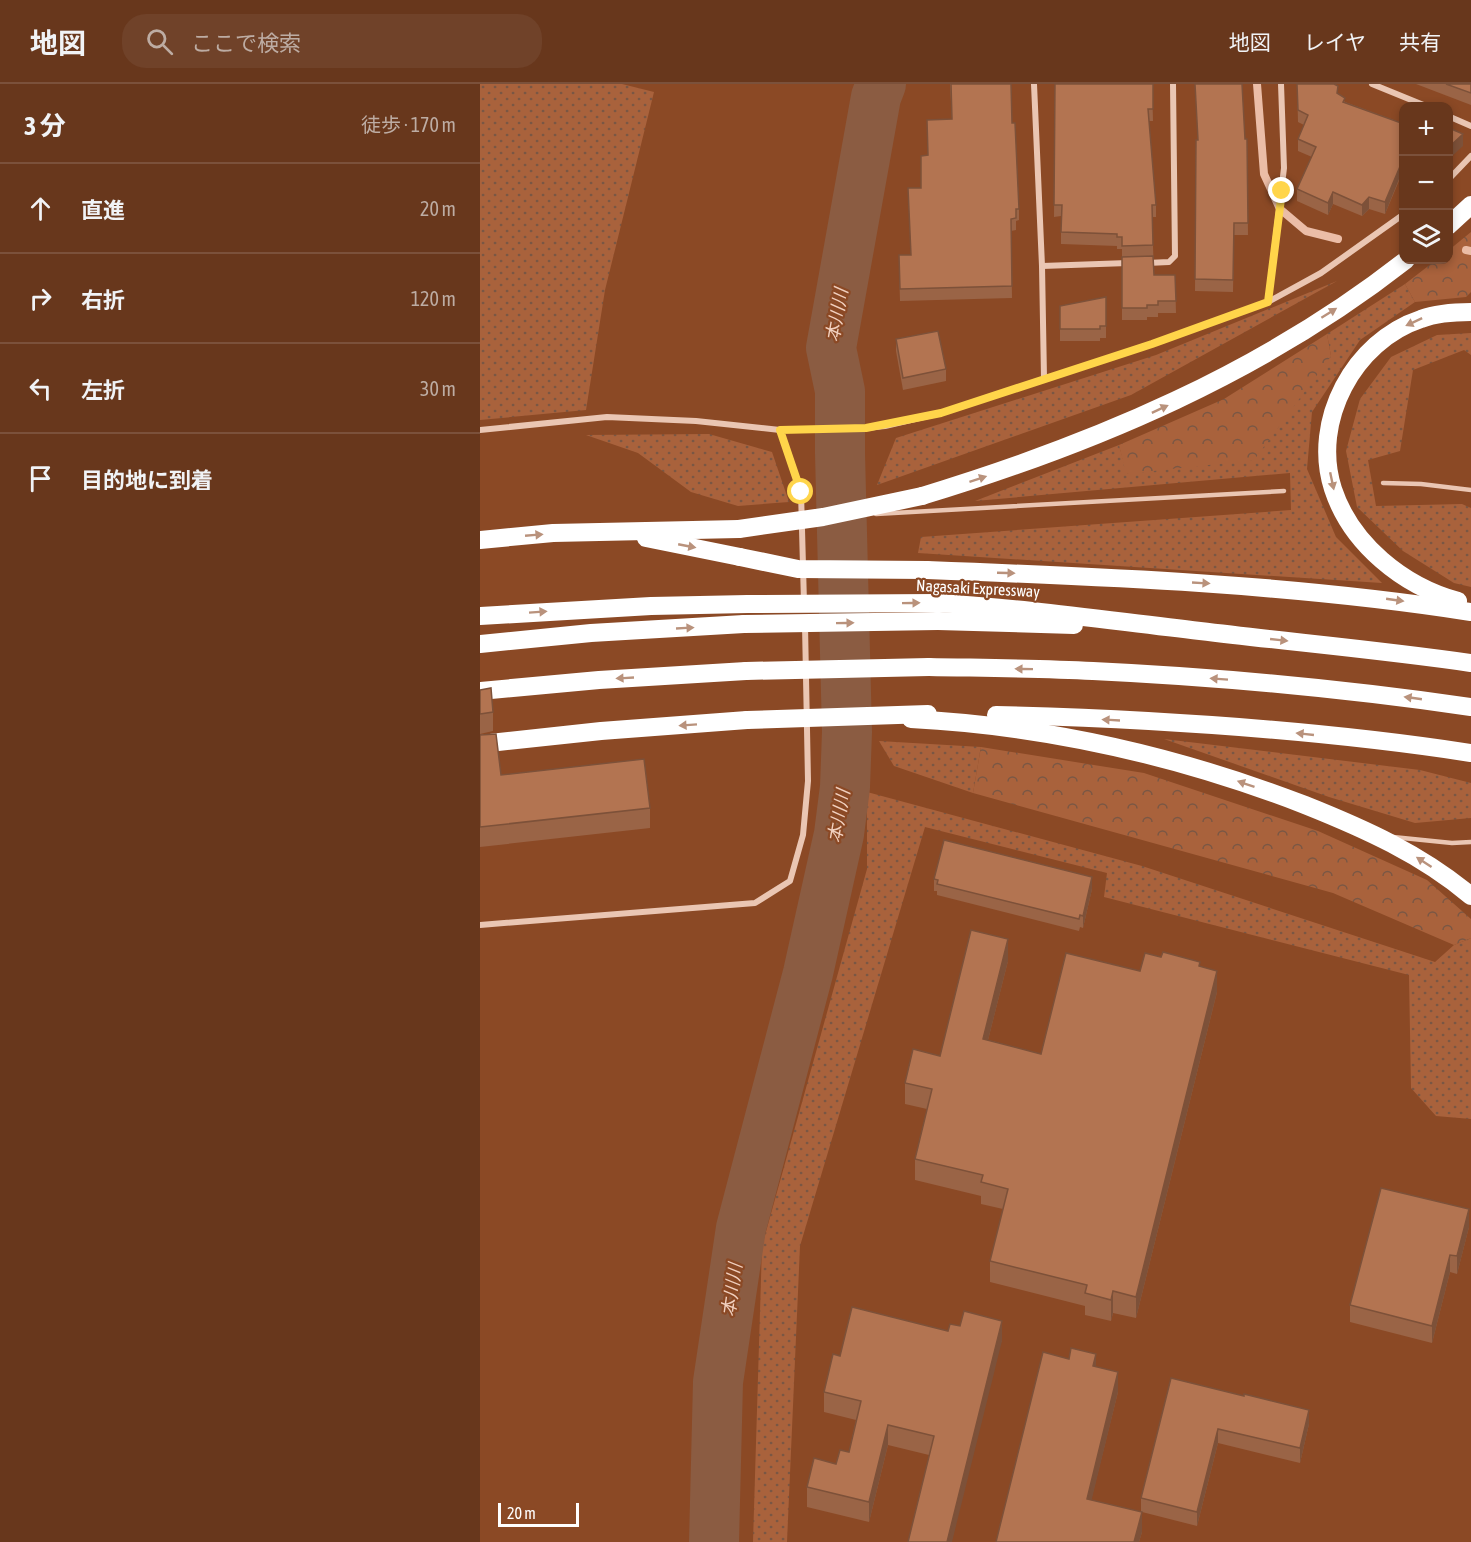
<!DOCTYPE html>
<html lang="ja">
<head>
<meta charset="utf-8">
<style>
  body { margin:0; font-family:"Asap Condensed","Noto Sans JP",sans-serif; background:#704229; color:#f1f3f6 }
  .controls { position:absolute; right:18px; top:18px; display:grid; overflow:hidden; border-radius:12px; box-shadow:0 3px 9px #0003 }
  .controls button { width:54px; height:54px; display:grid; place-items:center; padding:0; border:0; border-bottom:2px solid #7b513b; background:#68371c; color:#f1f3f6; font:30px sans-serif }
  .scale { position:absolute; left:18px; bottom:15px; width:81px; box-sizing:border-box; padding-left:6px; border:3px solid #fff; border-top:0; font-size:16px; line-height:21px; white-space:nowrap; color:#fff; -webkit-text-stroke:4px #8b4925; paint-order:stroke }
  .stop { position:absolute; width:18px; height:18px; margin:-14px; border:4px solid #ffd54a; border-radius:50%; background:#fff }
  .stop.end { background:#ffd54a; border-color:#fff; box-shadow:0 2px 6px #0008 }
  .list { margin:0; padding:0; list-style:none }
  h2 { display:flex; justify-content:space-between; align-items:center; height:78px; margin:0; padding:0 24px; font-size:26px }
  h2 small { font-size:20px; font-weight:400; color:#bdaca3 }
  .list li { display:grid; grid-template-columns:39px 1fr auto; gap:18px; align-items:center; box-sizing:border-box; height:90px; padding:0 24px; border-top:2px solid #7b513b }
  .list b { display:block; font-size:22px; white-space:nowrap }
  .list em { font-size:20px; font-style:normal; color:#bdaca3 }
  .icon { flex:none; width:33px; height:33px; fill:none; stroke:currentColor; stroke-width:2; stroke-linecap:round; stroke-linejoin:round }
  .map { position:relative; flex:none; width:991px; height:1458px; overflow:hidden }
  header { display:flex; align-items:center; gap:36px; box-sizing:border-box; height:84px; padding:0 30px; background:#68371c; border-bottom:2px solid #7b513b }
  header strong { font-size:28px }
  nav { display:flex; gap:33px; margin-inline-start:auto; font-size:21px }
  .search { width:420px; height:54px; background:#704229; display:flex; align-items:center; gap:15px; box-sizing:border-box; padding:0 21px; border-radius:24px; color:#bdaca3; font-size:22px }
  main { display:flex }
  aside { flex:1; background:#68371c }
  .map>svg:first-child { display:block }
</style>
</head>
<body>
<header>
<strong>地図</strong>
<div class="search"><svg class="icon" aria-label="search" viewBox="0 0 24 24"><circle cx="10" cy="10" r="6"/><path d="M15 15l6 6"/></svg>ここで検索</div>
<nav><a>地図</a><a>レイヤ</a><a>共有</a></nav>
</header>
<main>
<aside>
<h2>3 分<small>徒歩 · 170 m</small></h2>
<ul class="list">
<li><svg class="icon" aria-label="ahead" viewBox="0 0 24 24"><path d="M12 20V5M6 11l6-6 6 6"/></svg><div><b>直進</b></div><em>20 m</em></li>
<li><svg class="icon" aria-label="right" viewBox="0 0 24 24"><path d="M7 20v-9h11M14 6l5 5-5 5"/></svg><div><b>右折</b></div><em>120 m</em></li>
<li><svg class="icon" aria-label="left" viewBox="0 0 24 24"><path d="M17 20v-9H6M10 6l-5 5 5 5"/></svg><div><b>左折</b></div><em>30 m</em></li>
<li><svg class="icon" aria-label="arrive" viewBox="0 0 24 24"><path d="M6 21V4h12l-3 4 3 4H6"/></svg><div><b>目的地に到着</b></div></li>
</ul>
</aside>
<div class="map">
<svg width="991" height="1458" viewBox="0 0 991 1458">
  <defs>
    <pattern id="green-dots" width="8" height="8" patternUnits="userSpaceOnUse" patternTransform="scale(1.5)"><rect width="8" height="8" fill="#a9623c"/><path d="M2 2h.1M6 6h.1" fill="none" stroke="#7a5744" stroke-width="1.8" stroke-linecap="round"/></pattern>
    <pattern id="forest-crowns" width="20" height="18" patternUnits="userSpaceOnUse" patternTransform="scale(1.5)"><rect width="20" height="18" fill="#a9623c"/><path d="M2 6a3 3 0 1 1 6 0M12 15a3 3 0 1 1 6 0" fill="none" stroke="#7a5744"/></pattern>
  </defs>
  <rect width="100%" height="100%" fill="#8b4925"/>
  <g fill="url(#green-dots)">
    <path d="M0 0H142L174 8 125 206 106 326 0 336Z"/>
    <path d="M857 197 651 311 397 401 416 354 676 271Z"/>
    <path d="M925 200 935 218 880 256 832 328 827 385 856 453 902 499 438 469 441 453 811 426 810 389 495 417 639 361 647 390 851 272 847 250Z"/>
    <path d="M991 249V271L984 266 933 286 920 367 888 376 896 422 982 420 991 424V503L974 499 923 467 877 423 866 367 880 315 911 273 957 251Z"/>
    <path d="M229 350 292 368 309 418 258 422 211 408 158 369 106 351Z"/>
    <path d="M684 655 940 686 991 699V734L935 739 849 713Z"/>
    <path d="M399 657 501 663 493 709 414 682Z"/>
    <path d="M387 708 662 782 955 878 974 861 991 854V1035L956 1032 931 1004 929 891 624 813 627 789 445 743 320 1162 307 1458H273L282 1162 387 785Z"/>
  </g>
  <g fill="url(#forest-crowns)">
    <path d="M991 148V208L986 213 935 218 925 200 956 176H968L969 166Z"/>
    <path d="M847 250 851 272 774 376 646 390 639 361 744 315Z"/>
    <path d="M501 663 664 689 838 747 947 796 991 835V854L974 861 853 809 493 709Z"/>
  </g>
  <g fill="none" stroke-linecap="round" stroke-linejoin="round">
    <g stroke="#ebbda7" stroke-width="8">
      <path d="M777 0 784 90 800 125 826 147 858 155"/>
      <path d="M986 166 991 167"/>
    </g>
    <path stroke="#8b5c42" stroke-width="50" d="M234 1458 238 1298 261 1144 328 889 359 750 365 703 367 648 360 369V307L351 264 396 13 401 0"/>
    <g stroke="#eac6b3" stroke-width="4.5">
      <path d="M903 399 941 400 991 406"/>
      <path d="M396 430 804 407"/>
      <path d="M913 753 972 759 991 758"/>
    </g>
    <g stroke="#eac6b3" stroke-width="6">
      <path d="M554 0 562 182 564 294"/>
      <path d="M892 0 946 22"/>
      <path d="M968 32 991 42"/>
      <path d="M968 96 991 72"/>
      <path d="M667 179 689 178 695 172 693 0"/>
      <path d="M562 182 648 179"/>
      <path d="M788 218 841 189 924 130"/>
      <path d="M0 346 127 333 216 337 300 346 386 344 405 342 461 329 672 260 788 218 804 84 801 0"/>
      <path d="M300 346 321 408 324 519"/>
      <path d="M0 841 275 819 310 797 323 751 328 697 325 541"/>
    </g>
    <g stroke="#fff" stroke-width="18">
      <path d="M968 142 991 121"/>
      <path d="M442 412C616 359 782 289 926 176"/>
      <path d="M166 454 260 473"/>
      <path d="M0 456 73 449 259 445"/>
      <path d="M447 486C629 493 811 500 991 528"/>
      <path d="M978 517C923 502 871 460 853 405 831 337 874 257 941 235 957 229 974 228 991 228"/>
      <path d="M458 519C546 524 632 537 720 547 810 558 901 566 991 579"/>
      <path d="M0 532 171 522 268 520"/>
      <path d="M458 537 594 541"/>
      <path d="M0 560 111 549 264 540"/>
      <path d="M449 583C504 584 559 584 613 587 740 593 866 605 991 623"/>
      <path d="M0 607 119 596 266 587"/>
      <path d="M516 631C674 635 834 645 991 669"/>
      <path d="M431 635C567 642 698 672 825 721 885 745 941 770 991 812"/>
      <path d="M0 660 121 647 267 636"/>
    </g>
    <g stroke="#fff" stroke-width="18">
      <path d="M259 445 343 433 442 412"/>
      <path d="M260 473 318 485 447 486"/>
      <path d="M268 520 458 519"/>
      <path d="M264 540 458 537"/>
      <path d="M266 587 449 583"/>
      <path d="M267 636 448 630"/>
    </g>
  </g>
  <g fill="#9a6446">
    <path d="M470 0H531L532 39 539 125V136L536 137V146L531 147 532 214 420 217 419 183 431 171 428 104H441L448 71 472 35Z"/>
    <path d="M575 0H672L673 37H669L676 121V133H672L674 191H695L696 229H678V233H667V236H642V165H637V162L581 160V132L574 133Z"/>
    <path d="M715 0 765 55H767L768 151H754L753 208 715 207 716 56H718Z"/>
    <path d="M817 0 858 10 865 18 924 40V85L905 130 889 125 882 132 853 120 848 131 817 117V105L832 73 818 67V55L824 41 818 38Z"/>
    <path d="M936 0H991V21Z"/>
    <path d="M626 213V254H620V257H580V222Z"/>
    <path d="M416 255 466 285V297L423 306 416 267Z"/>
    <path d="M0 606 13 628V647L0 650Z"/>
    <path d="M0 651 21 691 170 724V744L0 763Z"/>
    <path d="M454 795 612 805 603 844 600 843 599 847 457 811V807H454Z"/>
    <path d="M528 877 508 956 561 970 660 887 720 883 737 908 656 1234 633 1229 631 1237 605 1231V1222L510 1198V1177L523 1125 501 1120V1112L435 1096V1075L447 1025 425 1020V999L460 972Z"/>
    <path d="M989 1143 977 1190 970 1188 952 1259 870 1238V1221Z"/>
    <path d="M468 1247 522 1257 449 1371 408 1361 389 1438 327 1423V1403L356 1380 369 1368 376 1336 344 1328V1308L360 1272Z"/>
    <path d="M616 1282 638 1308 611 1416 661 1428V1414L691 1294 829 1340 820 1379 738 1359 717 1442 662 1428V1448L659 1458H516Z"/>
  </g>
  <g fill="#7d5139">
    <path d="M983 50V62L969 75V63Z"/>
    <path d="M923 73V85L905 130V118Z"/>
    <path d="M853 108V120L848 131V119Z"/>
    <path d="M889 113V125L882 132V121Z"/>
    <path d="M612 793V805L603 844V832Z"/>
    <path d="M528 855V877L503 976V955Z"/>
    <path d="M737 887V908L656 1234V1213Z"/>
    <path d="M989 1125V1143L977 1190V1172Z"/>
    <path d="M970 1171V1188L952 1259V1242Z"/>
    <path d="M633 1207V1229L631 1237V1216Z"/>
    <path d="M522 1237V1257L472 1458H467Z"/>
    <path d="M616 1270V1290L613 1282Z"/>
    <path d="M638 1288V1308L607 1435V1415Z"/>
    <path d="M829 1326V1340L820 1379V1364Z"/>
    <path d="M408 1341V1361L389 1438V1418Z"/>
    <path d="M738 1345V1359L717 1442V1428Z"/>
    <path d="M662 1428V1448L659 1458H654Z"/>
  </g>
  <g fill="#b37451" stroke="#7d5139" stroke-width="1.5">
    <path d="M471 0H531L532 39H535L539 125H536V134L531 135 532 202 420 205 419 171H431L428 104H441V72L448 71 447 36 472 35Z"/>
    <path d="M575 0H673V25H668L676 121H672L673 161 642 162V153H637V150L581 148 582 121H574Z"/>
    <path d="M715 0H762L765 55H767L768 139H754L753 196 715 195 716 56H718Z"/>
    <path d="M817 0H854L858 2 857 9 865 14 863 18 924 40V73L905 118 889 113 882 121 853 108 848 119 817 105 836 63 818 55 828 31 818 26Z"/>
    <path d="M966 0H991V9Z"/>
    <path d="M969 44 983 50 969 63Z"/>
    <path d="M673 172 674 191H695L696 217H678V221H667V224H642V173Z"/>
    <path d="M626 213V242H620V245H580V222Z"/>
    <path d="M458 247 466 285 423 294 416 255Z"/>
    <path d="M11 604 13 628 0 630V606Z"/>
    <path d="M16 650 21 691 164 675 170 724 0 743V651Z"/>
    <path d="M464 756 612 793 603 832 600 831 599 835 457 800 458 796 454 795Z"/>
    <path d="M491 846 528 855 503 955 561 970 586 869 660 887 665 869 681 873 683 868 720 878 719 882 737 887 656 1213 633 1207 631 1216 605 1209 607 1201 510 1177 528 1105 501 1098 503 1091 435 1075 452 1005 425 999 433 965 460 972Z"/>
    <path d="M901 1104 989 1125 977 1172 970 1171 952 1242 870 1221Z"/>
    <path d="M372 1223 468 1247 470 1240 480 1242 484 1227 522 1237 467 1458H428L454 1352 408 1341 389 1418 327 1403 334 1374 356 1380 360 1366 369 1368 381 1317 344 1308 353 1270 360 1272Z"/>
    <path d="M591 1264 616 1270 613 1282 638 1288 607 1415 662 1428 654 1458H516L563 1268 589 1275Z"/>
    <path d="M691 1294 764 1312V1310L829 1326 820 1364 738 1345 717 1428 661 1414Z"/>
  </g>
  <defs><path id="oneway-solid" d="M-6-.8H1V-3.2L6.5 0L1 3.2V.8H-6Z" transform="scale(1.5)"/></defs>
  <g fill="#b9927c">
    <use href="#oneway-solid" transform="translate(849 229) rotate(-32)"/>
    <use href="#oneway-solid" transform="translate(934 238) rotate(155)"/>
    <use href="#oneway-solid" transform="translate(680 325) rotate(-25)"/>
    <use href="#oneway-solid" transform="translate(498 395) rotate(-18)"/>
    <use href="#oneway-solid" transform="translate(852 397) rotate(78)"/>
    <use href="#oneway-solid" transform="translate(54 451) rotate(-5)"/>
    <use href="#oneway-solid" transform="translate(207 462) rotate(11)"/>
    <use href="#oneway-solid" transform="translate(526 489) rotate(2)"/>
    <use href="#oneway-solid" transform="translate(721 499) rotate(3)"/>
    <use href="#oneway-solid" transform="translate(915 516) rotate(8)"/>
    <use href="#oneway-solid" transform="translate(431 519) rotate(-1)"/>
    <use href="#oneway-solid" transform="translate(58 528) rotate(-4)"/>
    <use href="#oneway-solid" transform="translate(365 539) rotate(-1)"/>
    <use href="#oneway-solid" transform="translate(205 544) rotate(-3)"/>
    <use href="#oneway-solid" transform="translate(799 556) rotate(6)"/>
    <use href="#oneway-solid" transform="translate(544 585) rotate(-179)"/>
    <use href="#oneway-solid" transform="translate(145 594) rotate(177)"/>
    <use href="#oneway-solid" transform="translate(739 595) rotate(-176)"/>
    <use href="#oneway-solid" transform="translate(933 614) rotate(-172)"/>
    <use href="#oneway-solid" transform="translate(631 636) rotate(-177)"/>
    <use href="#oneway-solid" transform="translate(208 641) rotate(176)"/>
    <use href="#oneway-solid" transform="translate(825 650) rotate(-174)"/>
    <use href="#oneway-solid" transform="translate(766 700) rotate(-161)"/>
    <use href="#oneway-solid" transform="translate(944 778) rotate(-147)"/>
  </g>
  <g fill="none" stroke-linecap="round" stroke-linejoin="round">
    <path stroke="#ffd54a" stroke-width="8" d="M321 408 300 346 386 344 461 329 672 260 788 218 802 107"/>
  </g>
  <g text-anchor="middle" stroke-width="4.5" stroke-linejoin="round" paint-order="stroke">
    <g font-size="16" fill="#fff" stroke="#8b4925">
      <text transform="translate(498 504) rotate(3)" y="6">Nagasaki Expressway</text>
    </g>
    <g font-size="18" font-style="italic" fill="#f1d0bf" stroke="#8b4925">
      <text transform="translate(357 231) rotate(-80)" y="6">本川川</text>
      <text transform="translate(359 732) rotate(-80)" y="6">本川川</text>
      <text transform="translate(252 1206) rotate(-82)" y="6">本川川</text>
    </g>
  </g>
</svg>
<div class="controls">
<button>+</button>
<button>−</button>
<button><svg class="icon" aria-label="layers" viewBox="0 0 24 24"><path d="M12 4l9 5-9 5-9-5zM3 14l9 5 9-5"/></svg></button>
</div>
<div class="scale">20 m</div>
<div class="stop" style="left:321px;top:408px"></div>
<div class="stop end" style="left:802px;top:107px"></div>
</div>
</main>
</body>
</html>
